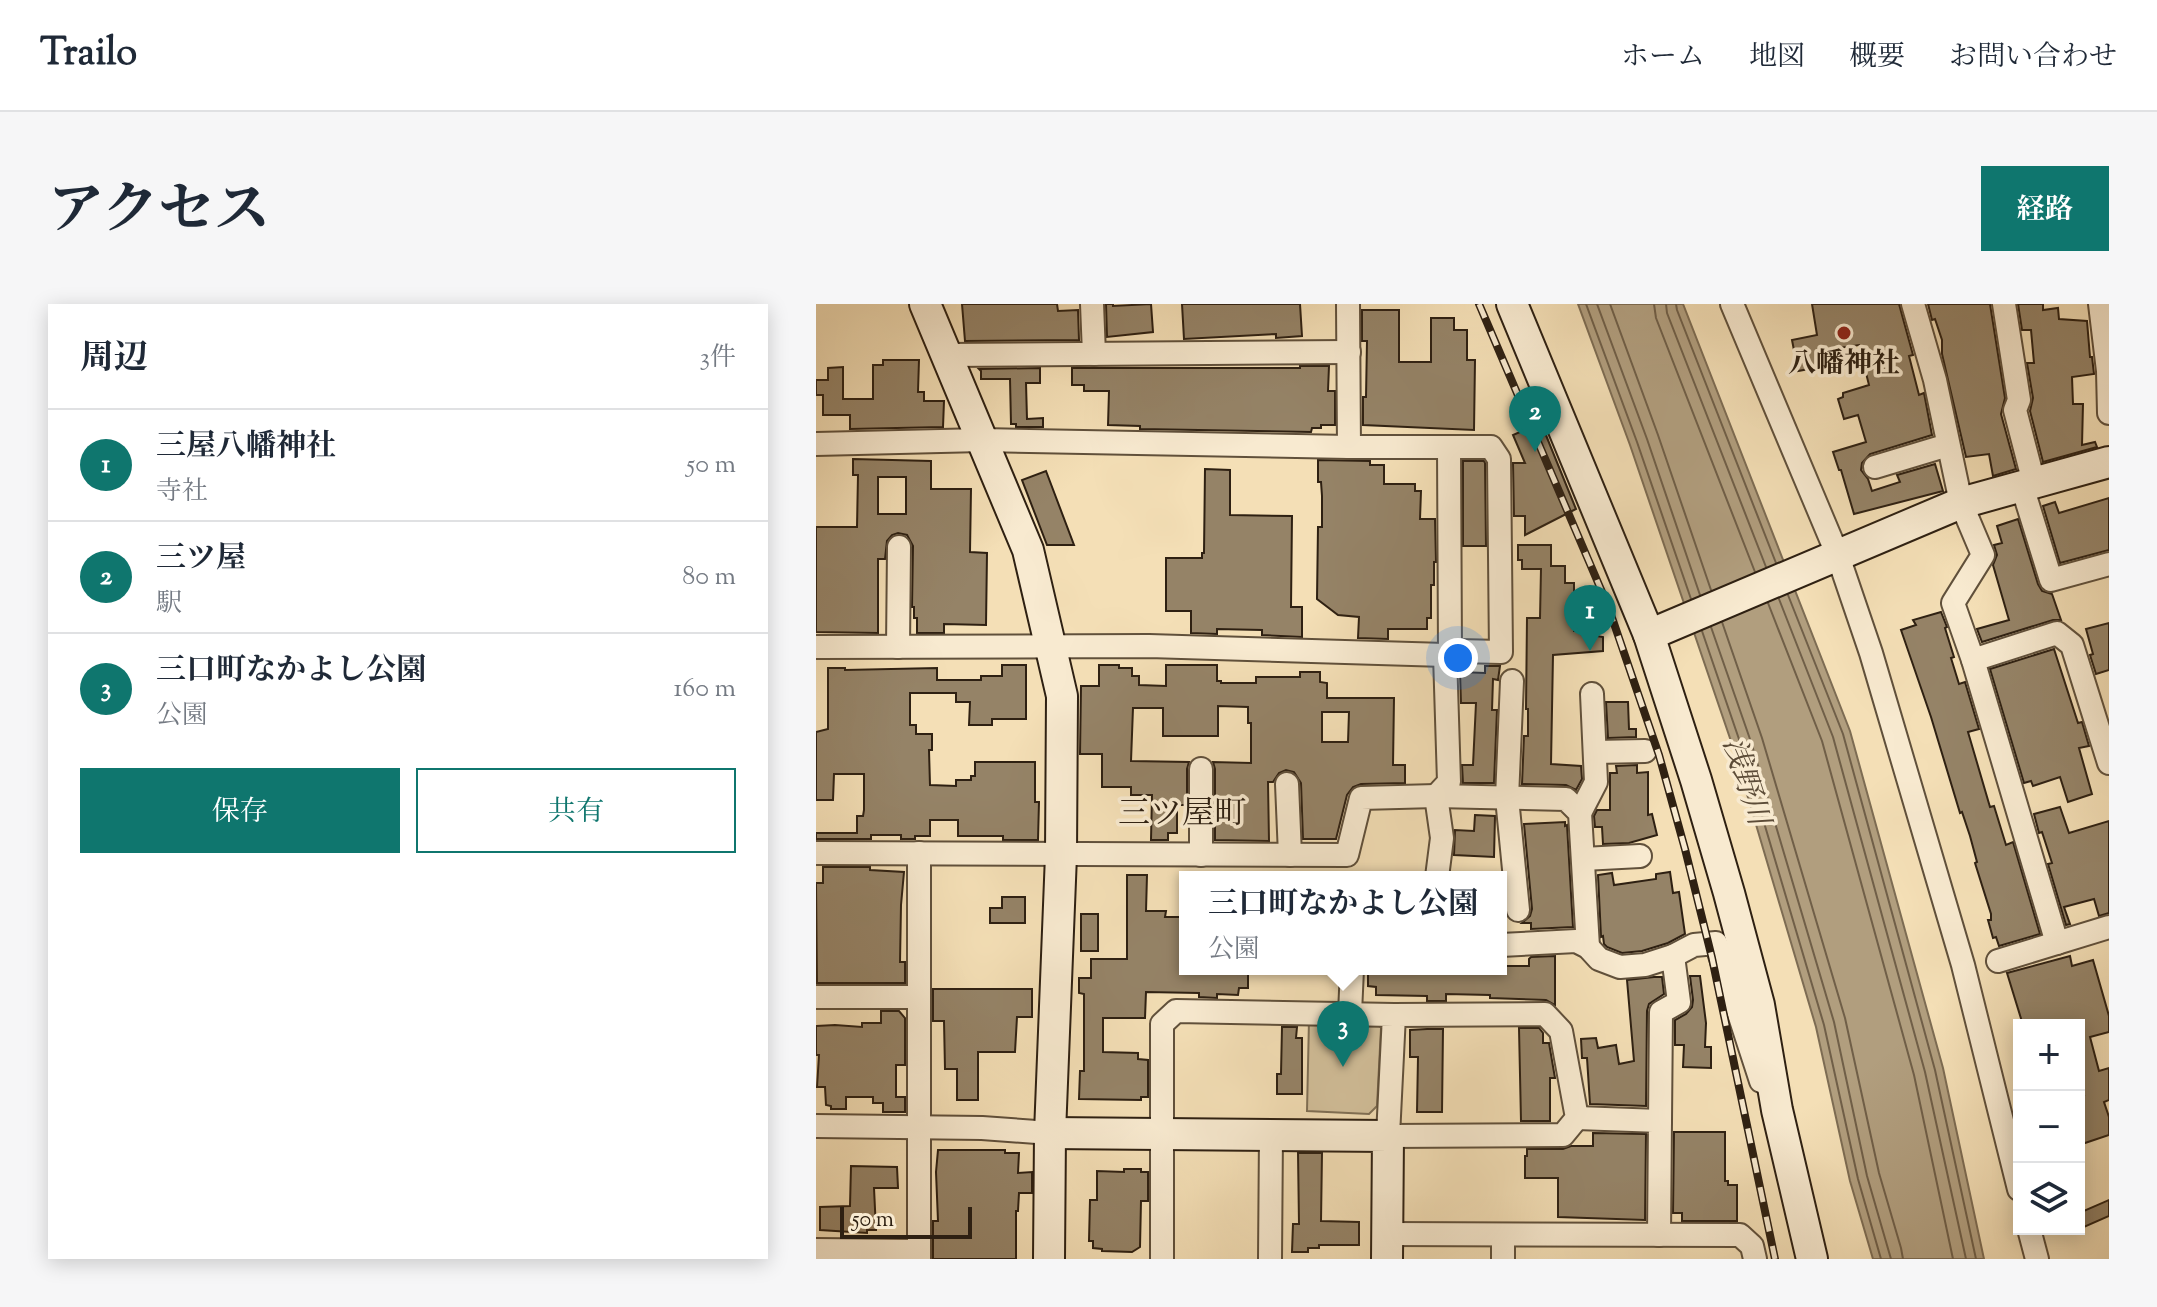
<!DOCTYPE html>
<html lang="ja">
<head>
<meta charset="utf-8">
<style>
  body { margin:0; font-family:"Sorts Mill Goudy","Noto Serif JP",serif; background:#f6f6f7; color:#1f2937 }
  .controls { position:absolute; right:24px; bottom:24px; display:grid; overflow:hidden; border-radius:0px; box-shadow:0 4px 20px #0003 }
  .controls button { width:72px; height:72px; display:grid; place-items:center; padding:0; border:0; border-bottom:2px solid #e0e1e3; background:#fff; color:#1f2937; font:40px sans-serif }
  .scale { position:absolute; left:24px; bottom:20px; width:132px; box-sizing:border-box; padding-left:8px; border:4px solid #2e2012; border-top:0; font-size:22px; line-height:28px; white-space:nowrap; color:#2e2012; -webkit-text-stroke:6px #f8ead0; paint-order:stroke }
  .you { position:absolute; left:642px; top:354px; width:28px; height:28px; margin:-20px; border:6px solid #fff; border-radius:50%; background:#1a73e8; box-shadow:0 0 0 12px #1a73e833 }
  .badge { display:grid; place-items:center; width:52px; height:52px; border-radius:50%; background:#0f766e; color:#fff; font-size:26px; font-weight:700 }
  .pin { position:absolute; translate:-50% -66px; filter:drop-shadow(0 2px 4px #0008) }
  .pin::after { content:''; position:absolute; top:42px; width:28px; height:24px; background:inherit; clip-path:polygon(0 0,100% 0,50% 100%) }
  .popup { position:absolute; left:363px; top:567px; width:328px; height:104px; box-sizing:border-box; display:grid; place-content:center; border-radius:0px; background:#fff; filter:drop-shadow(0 2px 6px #0005); font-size:26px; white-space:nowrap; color:#747a83 }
  .popup b { font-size:30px; color:#1f2937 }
  .popup::after { content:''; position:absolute; left:50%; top:100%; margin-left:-16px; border:16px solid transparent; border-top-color:#fff }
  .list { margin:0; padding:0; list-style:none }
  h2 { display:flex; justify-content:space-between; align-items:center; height:104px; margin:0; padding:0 32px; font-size:34px }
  h2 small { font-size:26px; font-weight:400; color:#747a83 }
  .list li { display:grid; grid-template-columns:52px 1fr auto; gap:24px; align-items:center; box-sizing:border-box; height:112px; padding:0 32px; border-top:2px solid #e0e1e3 }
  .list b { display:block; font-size:30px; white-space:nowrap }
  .list p { margin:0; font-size:26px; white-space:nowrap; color:#747a83 }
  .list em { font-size:26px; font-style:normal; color:#747a83 }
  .actions { display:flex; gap:16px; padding:24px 32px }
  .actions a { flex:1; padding:18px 0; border:2px solid #0f766e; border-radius:0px; text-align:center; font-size:28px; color:#0f766e }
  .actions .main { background:#0f766e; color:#fff }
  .icon { flex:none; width:44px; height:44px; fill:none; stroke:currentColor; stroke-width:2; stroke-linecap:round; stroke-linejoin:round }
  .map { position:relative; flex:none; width:1293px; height:955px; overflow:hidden; border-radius:0px }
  header { display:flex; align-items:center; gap:48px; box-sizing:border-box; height:112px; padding:0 40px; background:#fff; border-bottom:2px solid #e0e1e3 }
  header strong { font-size:38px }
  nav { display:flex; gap:44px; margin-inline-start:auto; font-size:28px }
  .intro { display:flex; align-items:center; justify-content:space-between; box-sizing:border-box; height:192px; padding:0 48px }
  h1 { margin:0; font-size:56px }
  .button { padding:20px 36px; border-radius:0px; background:#0f766e; color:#fff; font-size:28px; font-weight:700 }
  main { display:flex; gap:48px; padding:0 48px }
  aside { flex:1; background:#fff; border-radius:0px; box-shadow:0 4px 20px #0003 }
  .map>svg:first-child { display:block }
</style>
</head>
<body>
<header>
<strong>Trailo</strong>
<nav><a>ホーム</a><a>地図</a><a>概要</a><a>お問い合わせ</a></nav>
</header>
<div class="intro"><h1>アクセス</h1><a class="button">経路</a></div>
<main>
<aside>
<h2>周辺<small>3件</small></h2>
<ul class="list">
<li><span class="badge">1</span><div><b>三屋八幡神社</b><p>寺社</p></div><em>50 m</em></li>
<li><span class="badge">2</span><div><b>三ツ屋</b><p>駅</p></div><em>80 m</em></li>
<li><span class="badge">3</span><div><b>三口町なかよし公園</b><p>公園</p></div><em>160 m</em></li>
</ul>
<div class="actions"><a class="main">保存</a><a>共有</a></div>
</aside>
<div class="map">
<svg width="1293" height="955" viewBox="0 0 1293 955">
  <rect width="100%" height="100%" fill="#f4dfb6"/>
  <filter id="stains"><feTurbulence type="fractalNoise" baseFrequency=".0025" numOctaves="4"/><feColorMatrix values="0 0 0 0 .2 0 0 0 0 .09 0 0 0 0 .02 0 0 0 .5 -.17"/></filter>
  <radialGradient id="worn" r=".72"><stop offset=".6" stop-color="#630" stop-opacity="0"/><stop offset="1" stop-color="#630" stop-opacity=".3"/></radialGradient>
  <path fill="#d2bf9a" stroke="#807056" stroke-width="2" d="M493 716H559L565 724 561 802 553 810 491 807Z"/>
  <path fill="#b19e7e" stroke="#7d6c53" stroke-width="2" d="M762 0H867L1034 427 1127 764 1168 955H1057L1034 877 1000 723 917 443 814 141Z"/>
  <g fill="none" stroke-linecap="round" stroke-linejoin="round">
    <g stroke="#705f48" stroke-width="2">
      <path d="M770 0 821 138 875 295"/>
      <path d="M781 0 831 135 884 291"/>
      <path d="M794 0 842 131 895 286"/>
      <path d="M838 0 840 14 939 268"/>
      <path d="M850 0 851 9 950 263"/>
      <path d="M860 0 861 6 960 259"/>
      <path d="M972 291 1027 430 1119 766 1160 955"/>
      <path d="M963 295 1017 433 1109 768 1150 955"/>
      <path d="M952 299 1006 437 1098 771 1137 955"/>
      <path d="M906 318 946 434 1029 714 1063 869 1085 944 1087 955"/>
      <path d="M895 323 935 438 1018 718 1051 872 1075 955"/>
      <path d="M886 327 925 441 1008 721 1042 875 1065 955"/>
    </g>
  </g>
  <g fill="#958367" stroke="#2e2012" stroke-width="2" fill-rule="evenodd">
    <path d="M146 0H241L242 7 262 6 263 36 149 37Z"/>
    <path d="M290 0H297V2L335 0 337 28 291 33Z"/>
    <path d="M366 0H484L486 32 460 34V30L368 35Z"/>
    <path d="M996 0H1083L1097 51 1093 52 1103 91 1108 89 1116 131 1054 150 1046 159 1045 166 1052 175 1056 187 1084 178 1081 171 1119 160 1127 187 1038 210 1025 166H1023L1017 148 1050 138 1042 111 1028 115 1022 95 1027 93V89L1053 81 1043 41 1001 47 1004 63 982 67 976 36 1001 31Z"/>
    <path d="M1112 0H1174L1189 94 1185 110 1200 165 1177 172 1173 150 1150 153 1126 50V36L1119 15 1116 16Z"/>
    <path d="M1202 0H1227V6L1242 4 1243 15 1271 17 1274 53H1276L1278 70 1256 73 1257 100H1267L1266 141 1279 138 1281 143 1227 158 1214 107 1217 94 1211 59H1218L1215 26H1206Z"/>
    <path d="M546 6H583V58H615V14H638V26H651V56H659L658 126 547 121V93H550L551 37H546Z"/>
    <path d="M67 56H103L102 88H108V97H128L127 123 34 125V111H7V91H0V76H12V64L27 63V95H57V61H67Z"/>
    <path d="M484 62H513L512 87H519V121H505V124H496L495 128 324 125V122L292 121 293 87H268V81H256V64H484Z"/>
    <path d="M224 64V79H210L211 115 227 114V123H200V120H195L194 75H165V67L163 65Z"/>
    <path d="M725 119 760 205 709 231V212H698L697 159H709L697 131Z"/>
    <path d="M37 155 115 157V185H155L154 248 171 249 170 321 128 320V329H101V314H98V303H96L97 242 91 231 82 229 76 231 71 237 69 255H62V329L0 328V223H41L42 171H37ZM62 173H90V210H62Z"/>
    <path d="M502 156 554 157V161H568V180H599V187H605L604 215H619L620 258H618V281H615V314H611V325H572V335L542 334 543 313 522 311 501 295 502 223H506V192L505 178H502Z"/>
    <path d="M647 157H668L669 159 670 242H647Z"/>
    <path d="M389 165 414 166V211L476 212 475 303H486V333L446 331V326L401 325V330L375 329V307H350V254H386V249H388Z"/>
    <path d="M230 167 258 241H231L206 176Z"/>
    <path d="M1293 194V246L1244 259 1227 202 1239 198 1243 209Z"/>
    <path d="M1202 215 1222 280 1226 287 1236 290 1245 316H1237L1166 338 1161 325 1193 316 1177 261 1181 251 1178 241 1186 239 1181 222Z"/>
    <path d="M702 241H735V262H749V279H758V327L780 326V332L787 333V347L737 351 735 460 765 462 766 475 760 486 750 481 706 480 708 432H712V405H710L711 314H724L725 265H706V256H702Z"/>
    <path d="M1125 308 1131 323 1129 324 1138 353 1135 354 1143 380 1149 378 1163 425 1152 428 1174 503 1178 502 1190 541 1197 538 1224 630 1183 642 1180 633 1177 634 1172 616H1175V610L1159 559 1161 558 1154 532 1146 508 1144 509 1115 413 1085 326 1100 321 1097 316Z"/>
    <path d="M1293 319V366L1280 370 1274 351 1277 350 1270 325Z"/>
    <path d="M1238 345 1262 419 1266 418 1273 442 1263 444 1276 490 1252 498 1244 473 1217 482 1215 477 1208 479 1174 365Z"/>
    <path d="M186 361H210V415H176V421H153L154 398H140V389H94V421H100V430H116V446H113L114 481 140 482V476H155V472H159V458H219V498H223L222 536H187V532H142V516H114V532H99V535H85V531H55V535H0V529H41V512H47L48 506V470H18L17 496H0V428L12 425V364H29V366L121 364V376H165V372H186Z"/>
    <path d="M283 361H303V364H316V372H323V381L350 382V361H401V377H405V379H440V373H484V368H504V378L511 379V394H578L577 461H589V479L545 480 537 483 531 491 520 535H487L485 479 478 468 470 466 463 469 457 478H452L453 537 399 536V465L397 458 435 459V419H432V403L402 402V432H347V404H317L315 457 373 458 371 465V501H361V529H352V536H335L336 491H315V483H286V450H264L265 382H283ZM506 408H533L532 438H506Z"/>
    <path d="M669 362H684L682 376 677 375 676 406H681L678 479H647L646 461H657L660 399H645L644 368 669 369Z"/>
    <path d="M790 398H812L813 425H820V433L792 434Z"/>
    <path d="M821 461V469L832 468V511L836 510 841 531 813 539 787 540 786 523H779L778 512 781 506H794V469H801L800 462Z"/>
    <path d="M1244 503 1253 529 1293 517V609L1283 612 1278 595 1248 603 1254 620 1250 621 1232 560 1236 559 1226 528 1223 529 1218 510Z"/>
    <path d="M659 511 679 512 678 553 638 551 639 526 658 527Z"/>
    <path d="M749 518V522L751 521 757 623 715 625V619H706L714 612 716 605 708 520Z"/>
    <path d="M7 563H54V566L88 568 85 601 84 658H89V679H1L0 579H7Z"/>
    <path d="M854 568 857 589 863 588 869 630 852 639 826 647 806 649 791 643 788 640 787 632 785 633 782 571 796 569 798 581 840 575V570Z"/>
    <path d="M311 571H331L330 607H350L349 613H369V665H432V684H423L422 691 401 690V694L383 693V689L330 688 329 714H287V748L322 749V755L332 756V793H325V796L263 795 264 767H268V690L263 689V674H275V655H311Z"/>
    <path d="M186 593H209V619H174V604H186Z"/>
    <rect x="265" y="610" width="17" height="37"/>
    <path d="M739 652V701L730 696 674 694V691L630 690V697H611V692L560 691V683L552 682V665H685V662H713V655L715 653Z"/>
    <path d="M1254 652 1256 662 1277 656 1293 712V728L1274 733 1283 767 1293 764V796L1288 798 1293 813V831L1263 841V792L1268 791 1263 775V721H1207L1191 669Z"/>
    <path d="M874 672H884L890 719 889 743H895V764L867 763 868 741H859V716L870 710 876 703 877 696Z"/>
    <path d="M838 673H846L848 690 833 700 831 707 830 802 774 800 771 754H766L765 735 780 734 782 744 800 741 803 760 818 757 811 676Z"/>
    <path d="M117 685H216V713H201L199 748H162V796H141V765H129L128 717H117Z"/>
    <path d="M65 707H83L89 714V761H80V793H89V808H67V799H57V793H30V805H15V802L10 801 9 783H1L3 751H0V722L19 721 46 723V719H65Z"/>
    <path d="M466 723H481L480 734H486V790H461V770H465Z"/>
    <path d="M703 724H723L727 729V739H733L739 774H734V817H705Z"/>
    <path d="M611 725H627L626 808H601L602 753H594V726Z"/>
    <path d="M858 828H909V877H912V881H921V917H866V909H857Z"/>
    <path d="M777 829 830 830 829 916 742 913V874H709V852H711V845H747L755 842H777Z"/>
    <path d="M122 846H189V849H203L202 869 216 868V889H203L202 907H200V955H117V917H122L120 868Z"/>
    <path d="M482 849H506L505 917 543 918V941H503V944H492V948H476L477 920H483Z"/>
    <path d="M35 862 81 863 82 884H58L60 926H51V929L4 926V903L34 902Z"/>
    <path d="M308 865H325V868H332V897H325L324 943 316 948 286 947V945L277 944V937H273L274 896H281V867L308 868Z"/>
    <path d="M1293 896V912L1268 923 1263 909Z"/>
  </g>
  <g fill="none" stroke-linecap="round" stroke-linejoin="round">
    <g stroke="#60503b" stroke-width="26">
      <g id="street">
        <path d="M276 0 278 50"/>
        <path d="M532 0 533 143"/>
        <path d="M916 0 1022 252 1055 349 1147 661 1203 885"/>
        <path d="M1097 0 1119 76 1145 199 1167 251 1137 299 1157 356 1241 639"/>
        <path d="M1188 0 1203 96 1199 106 1218 179"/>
        <path d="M1284 0 1292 67 1293 109"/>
        <path d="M130 51 533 48"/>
        <path d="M0 140 166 136 533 143H675L683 155 685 348 642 347 629 351 333 342 0 343"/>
        <path d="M633 143 634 349"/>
        <path d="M1059 163 1132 141"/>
        <path d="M1206 182 1235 276 1293 260"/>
        <path d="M82 343 83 243"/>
        <path d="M1157 356 1241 329 1256 341 1293 459"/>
        <path d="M696 377 691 494 702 606"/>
        <path d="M779 448 829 447"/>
        <path d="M385 465V551"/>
        <path d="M471 480 474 551"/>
        <path d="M620 492 633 478 629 351"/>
        <path d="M620 492 626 534 621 573"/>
        <path d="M764 509 780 478 776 390"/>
        <path d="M0 549 531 551 545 494 620 492 750 495 764 509 772 643"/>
        <path d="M103 549V693"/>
        <path d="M767 555 824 552"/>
        <path d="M685 641 760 637 772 643 783 655 804 663 829 661 857 652 863 698 845 708 844 817"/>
        <path d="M857 652 878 641 900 639 945 777"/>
        <path d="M1182 657 1293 623"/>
        <path d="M0 693H103V955"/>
        <path d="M534 709 536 665"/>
        <path d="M761 814 844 817 843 931"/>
        <path d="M0 822 166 824 234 829"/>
        <path d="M1213 925 1221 955"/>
        <path d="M571 930 924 931 936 942 939 955"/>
        <path d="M687 932V955"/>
        <path d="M0 946 103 947"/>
        <path d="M346 955V720L360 707 578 711 729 710 745 727 761 814 747 831 572 832 578 711"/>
        <path d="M454 955 455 830"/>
      </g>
    </g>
    <g stroke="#2e2012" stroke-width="34">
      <g id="secondary">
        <path d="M109 0 212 246 246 392 245 551 234 829 233 955"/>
        <path d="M696 0 833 331 880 476 913 589 943 701 961 806 996 955"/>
        <path d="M833 331 1145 199 1293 158"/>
        <path d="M234 829 572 832 571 955"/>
      </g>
    </g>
    <use href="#street" stroke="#f8ead0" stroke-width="22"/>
    <use href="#secondary" stroke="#f8ead0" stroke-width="30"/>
    <g stroke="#2e2012" stroke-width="8">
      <path id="rail" d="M663 0 792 302 843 451 869 545 896 654 959 955"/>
    </g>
    <use href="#rail" stroke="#f8ead0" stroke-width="5" stroke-dasharray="15" stroke-linecap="butt"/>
  </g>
  <circle fill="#8f2418" stroke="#f8ead0" stroke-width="3" cx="1028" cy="29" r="8"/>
  <g text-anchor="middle" stroke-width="7" stroke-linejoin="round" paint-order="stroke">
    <g font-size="28" font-weight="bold" fill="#2e2012" stroke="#f8ead0">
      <text x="1028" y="68">八幡神社</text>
    </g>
    <g font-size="30" font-style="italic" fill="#5c4c38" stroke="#f8ead0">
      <text transform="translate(931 477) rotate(72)" y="10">浅野川</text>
    </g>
    <g font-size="32" fill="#2e2012" stroke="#f8ead0">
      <text x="366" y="519">三ツ屋町</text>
    </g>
  </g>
  <rect width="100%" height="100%" filter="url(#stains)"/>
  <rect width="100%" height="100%" fill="url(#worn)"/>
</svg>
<div class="controls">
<button>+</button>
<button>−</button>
<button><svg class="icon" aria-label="layers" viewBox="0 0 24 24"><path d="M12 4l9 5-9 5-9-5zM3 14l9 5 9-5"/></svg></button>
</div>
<div class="scale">50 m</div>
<div class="you"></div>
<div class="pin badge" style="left:774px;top:347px">1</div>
<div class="pin badge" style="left:719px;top:148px">2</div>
<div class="pin badge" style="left:527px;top:763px">3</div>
<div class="popup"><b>三口町なかよし公園</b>公園</div>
</div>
</main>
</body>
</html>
